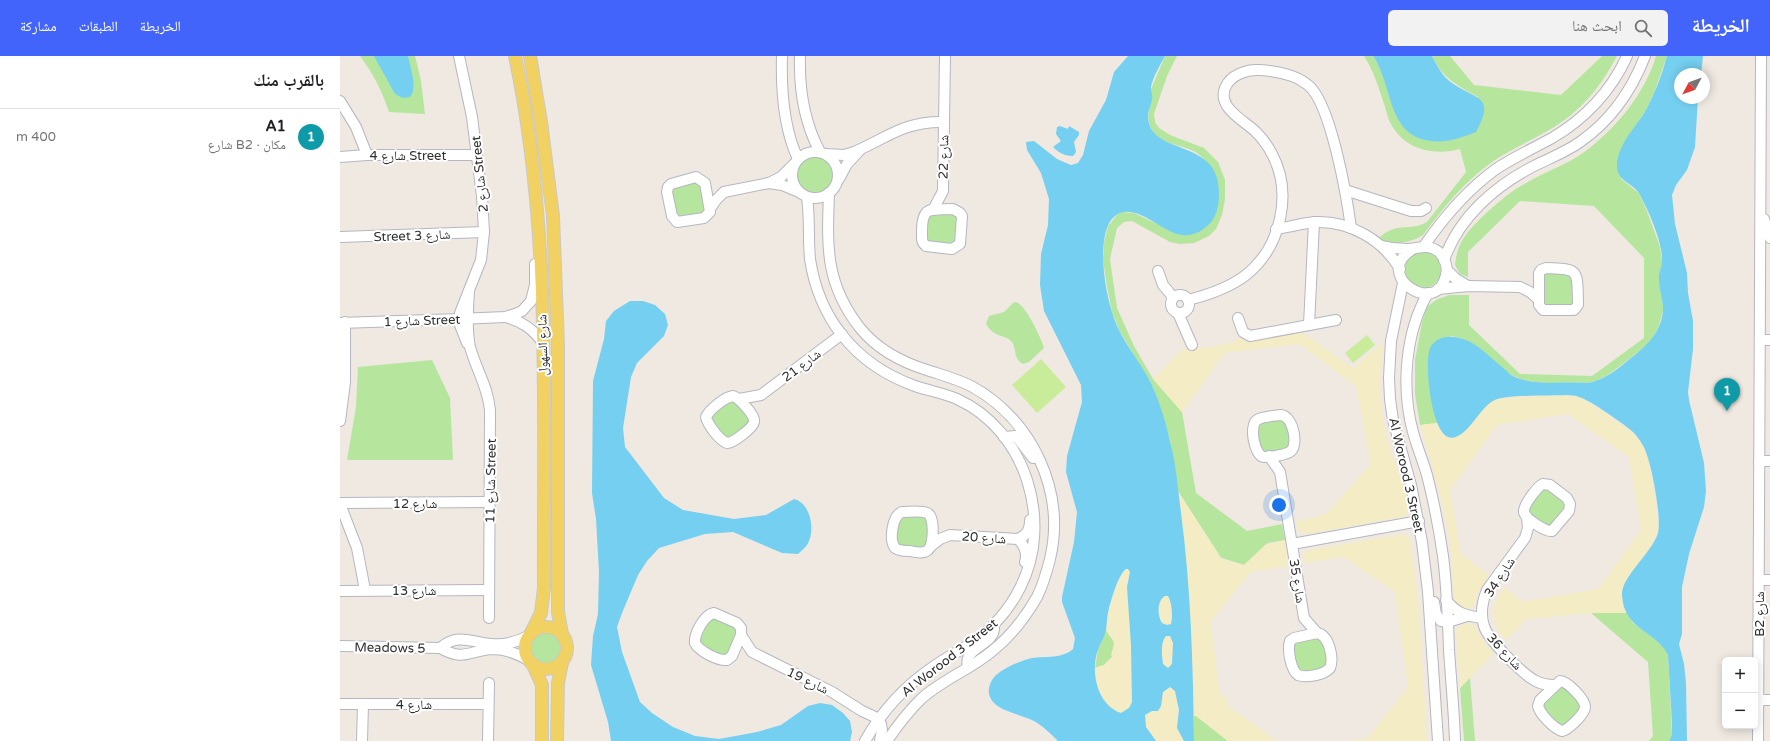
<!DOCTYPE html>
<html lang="ar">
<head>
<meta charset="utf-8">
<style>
  body { margin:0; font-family:"Varela Round","Noto Naskh Arabic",sans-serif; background:#f2f2f2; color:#202124; direction:rtl }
  .controls { position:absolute; right:12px; bottom:12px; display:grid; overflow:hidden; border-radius:6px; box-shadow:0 2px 10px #0003 }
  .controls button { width:36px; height:36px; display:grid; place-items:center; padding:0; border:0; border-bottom:1px solid #e0e0e0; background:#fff; color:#202124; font:20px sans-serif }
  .compass { position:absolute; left:1334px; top:12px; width:36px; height:36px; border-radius:50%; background:#fff; box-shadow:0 2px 10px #0003; rotate:229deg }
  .you { position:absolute; left:939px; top:449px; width:14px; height:14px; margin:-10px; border:3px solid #fff; border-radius:50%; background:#1a73e8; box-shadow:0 0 0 6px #1a73e833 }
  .badge { display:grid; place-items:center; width:26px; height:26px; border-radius:50%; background:#4264fb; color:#fff; font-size:13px; font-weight:700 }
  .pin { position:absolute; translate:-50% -33px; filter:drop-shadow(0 1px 2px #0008) }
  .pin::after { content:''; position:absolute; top:21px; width:14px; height:12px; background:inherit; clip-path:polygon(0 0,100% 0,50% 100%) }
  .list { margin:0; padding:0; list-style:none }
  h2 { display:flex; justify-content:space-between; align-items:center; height:52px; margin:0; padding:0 16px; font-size:17px }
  h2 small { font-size:13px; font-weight:400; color:#757577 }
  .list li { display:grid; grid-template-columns:26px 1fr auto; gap:12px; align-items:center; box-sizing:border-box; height:56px; padding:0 16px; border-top:1px solid #e0e0e0 }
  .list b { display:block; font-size:15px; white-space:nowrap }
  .list p { margin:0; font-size:13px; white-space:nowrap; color:#757577 }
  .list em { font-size:13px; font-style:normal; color:#757577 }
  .icon { flex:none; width:22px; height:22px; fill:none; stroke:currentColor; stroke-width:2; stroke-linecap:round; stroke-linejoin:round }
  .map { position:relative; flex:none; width:1430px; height:685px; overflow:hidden; direction:ltr }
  header { display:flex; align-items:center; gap:24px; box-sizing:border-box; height:56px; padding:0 20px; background:#4264fb; color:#fff }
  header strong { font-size:19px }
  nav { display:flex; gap:22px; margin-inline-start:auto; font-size:14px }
  .search { width:280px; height:36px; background:#f2f2f2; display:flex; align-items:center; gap:10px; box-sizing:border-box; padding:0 14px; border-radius:6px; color:#757577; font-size:15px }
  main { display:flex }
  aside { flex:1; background:#fff }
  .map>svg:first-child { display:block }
</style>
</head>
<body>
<header>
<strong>الخريطة</strong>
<div class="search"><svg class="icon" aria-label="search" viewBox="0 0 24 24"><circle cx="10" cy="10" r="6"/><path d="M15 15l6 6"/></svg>ابحث هنا</div>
<nav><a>الخريطة</a><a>الطبقات</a><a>مشاركة</a></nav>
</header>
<main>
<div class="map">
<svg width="1430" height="685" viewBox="0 0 1430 685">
  <rect width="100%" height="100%" fill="#efe9e1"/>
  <g fill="#b6e59e">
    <path d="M20 0H75L81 25 85 58 49 56C42 35 33 17 20 0Z"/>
    <path d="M825 0H837L827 20 814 58 815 66 819 72 830 79 864 92 878 106 885 124V143L882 159 876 173 869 180 854 187 840 188 830 186 792 165 784 166 777 172 770 203 777 252 794 290 813 323 842 356 856 437 907 475 942 468 945 484 928 487 904 509 879 501 838 435 830 383 811 327 779 274 772 256 767 231 763 204 764 187 768 170 777 159 782 156 794 157 841 179 872 113C868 108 863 101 857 97 841 87 816 90 809 67 806 55 814 45 811 33Z"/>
    <path d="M1024 0H1033L1043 17 1047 30 1079 82C1100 87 1106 86 1127 79L1138 41C1117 29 1103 23 1092 0H1110L1134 29 1221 39 1262 0H1277C1264 25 1246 49 1223 65 1201 81 1175 90 1152 106 1125 125 1103 152 1083 179 1071 187 1051 190 1038 183 1055 165 1071 176 1087 166L1126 116 1120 93C1094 100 1065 94 1051 68 1047 61 1046 52 1043 45 1038 29 1033 14 1024 0Z"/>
    <path d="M1316 0H1327L1314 37 1306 54 1286 84 1281 123 1299 137 1307 155 1320 191 1322 204 1323 254 1319 270 1314 280 1306 290 1268 319 1256 325 1246 327C1223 325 1196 331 1174 320 1150 309 1138 282 1110 280L1089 322 1097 367 1080 369 1075 338V304L1082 266 1087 251 1096 244 1109 239H1129V269L1180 318 1252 320 1304 282V202L1254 150 1180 145 1128 196V221L1120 218 1115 209C1116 200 1118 191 1123 183 1134 166 1168 136 1186 127 1206 115 1229 108 1247 94 1278 70 1305 37 1316 0Z"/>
    <circle cx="475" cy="119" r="18"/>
    <path d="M357 126H359L367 152 365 157 342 162 336 160 331 133 333 131Z"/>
    <path d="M613 156 619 162 615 189 586 185 587 158Z"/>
    <circle cx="1083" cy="214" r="18"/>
    <path d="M1207 217H1229L1233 220V247L1231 249 1206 250 1204 249V218Z"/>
    <path d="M676 246C686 249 701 282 704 292L689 306 683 308C673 303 677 294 672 286 666 278 655 283 646 268L649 260 664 256 673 247Z"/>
    <path d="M92 304 110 342 113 404H7L16 351 18 311Z"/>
    <path d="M394 343 411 364 391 383C381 380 371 369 370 359Z"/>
    <path d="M942 362 947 365 951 388 949 393 925 398 920 395 916 369 918 367Z"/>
    <path d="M1209 432 1228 450 1209 472 1189 458V450L1200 434Z"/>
    <path d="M561 459 587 462 588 489 584 493 561 491 556 488 557 463Z"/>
    <path d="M1251 557H1287L1293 567 1318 585 1324 591 1328 599 1332 679 1329 685H1309L1313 680 1308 606Z"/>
    <path d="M371 561 396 570 398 575 388 598C380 603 368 593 360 588L359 582Z"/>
    <path d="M766 574C768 578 772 581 773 585 776 590 770 596 772 601L764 609 755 612 758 594Z"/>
    <circle cx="206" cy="592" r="15"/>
    <path d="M977 580 983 582 989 606 984 613 963 616 956 612 953 587Z"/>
    <path d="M1130 622 1135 685H1124L1120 632Z"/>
    <path d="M1223 629 1243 651 1226 669 1221 670 1203 654V646L1218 630Z"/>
    <path d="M854 660H856L888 685H854Z"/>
  </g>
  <g fill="#f3ecc5">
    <path d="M960 275 1013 312 1040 289H1044C1036 329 1040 362 1053 401 1059 418 1069 438 1068 457L1064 461 966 478 958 474 956 466 986 458 1031 408 1016 330 959 288 885 297 842 356 813 323 843 293 872 291 882 288 892 287 897 283 902 282 911 284Z"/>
    <path d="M1227 339 1239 340 1247 345 1293 376 1303 389 1309 406 1315 438 1318 475 1283 549 1287 557H1251L1187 563 1166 584C1149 564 1149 554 1164 531L1183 546 1258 533 1301 474 1289 401 1228 358 1157 369 1110 434 1121 498 1149 519 1137 538 1136 545 1132 552 1126 554 1117 550 1114 544 1110 487 1102 445 1080 369 1097 367 1100 373 1120 379 1129 371 1146 349 1158 342Z"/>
    <path d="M838 435 882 503 904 509 925 489 945 484 950 510 911 516 871 565 880 640 886 639 887 649 937 685H888L856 660H854C852 585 848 510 838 435Z"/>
    <path d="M1064 478 1066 479 1070 484 1078 539 1087 685H1006L1028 682 1068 631 1055 536 1004 501 964 507V498L969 494Z"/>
    <path d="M786 513H788L790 516 787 531 791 575 792 646 790 652 781 657C761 651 757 631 755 612L764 609 772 601C770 596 775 591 774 586 772 581 766 578 766 572 766 560 777 520 786 513Z"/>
    <path d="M825 540H828C832 546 833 562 830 568L827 569 822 567C817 560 817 544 825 540Z"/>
    <path d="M1127 567 1135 570 1145 588 1154 597 1120 632 1116 574 1119 570Z"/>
    <path d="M828 580C836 585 833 599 832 608L828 612 823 608 822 596 823 583Z"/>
    <path d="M830 631C846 637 835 662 838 673 839 677 842 681 844 685H816L806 671 805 659 808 656H815L820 653 823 636Z"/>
  </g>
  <g fill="#c9ec9a">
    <path d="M1027 279 1035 289 1013 307 1005 297Z"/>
    <path d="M701 303 726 331 697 357 672 329Z"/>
  </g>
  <g fill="#75cff0" fill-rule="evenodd">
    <path d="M34 0H68C70 10 78 33 70 41L63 42 55 38Z"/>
    <path d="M788 0H825C820 9 813 21 811 31 811 36 813 39 812 44 811 49 808 55 808 61 810 101 879 81 879 136 879 149 877 163 866 171 859 177 851 180 842 179 822 177 795 144 775 160 765 168 764 184 763 196 763 215 766 237 772 256 779 282 799 303 811 327 819 345 826 366 830 385 836 408 838 433 841 457 851 533 853 609 854 685H844L837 672 839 654 835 635 830 631 823 636 821 650 818 655H812L805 659 806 671 816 685H718C710 677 702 669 692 664 678 657 646 654 649 632 650 627 652 623 656 619 666 611 680 605 692 602 706 600 722 603 733 593L735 582 722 546V541L734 486 737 456 726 416 727 400 742 346 741 329 704 255 700 229 701 198 708 169 709 143 701 117 687 94 686 86 694 85 717 103 731 109 738 107 743 99 749 75 766 44 774 16ZM786 513H788L790 516 787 531 791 589 792 646 789 652 781 657C757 649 750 615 758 594 760 587 765 581 766 574 767 567 767 559 769 552 772 542 778 519 786 513ZM825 540H828C832 546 833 562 831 568L827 569 822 567C817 560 817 544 825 540ZM826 580H830L833 587 832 608 828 612 823 608C822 599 820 587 826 580Z"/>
    <path d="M1033 0H1092C1097 10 1103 21 1112 27 1137 44 1156 40 1136 76 1117 83 1105 88 1085 84 1047 75 1053 29 1033 0Z"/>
    <path d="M1327 0H1363L1361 18H1340V42H1358L1355 91 1347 114 1336 129 1332 139 1335 168 1347 217 1348 237 1353 265V293L1348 336 1349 344 1364 407 1366 435 1364 451 1349 498 1342 531V578L1339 588 1344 608 1346 627 1347 685H1329L1332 679V668L1328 599C1316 574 1284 575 1282 539 1281 521 1312 497 1318 477 1322 463 1311 400 1302 388 1300 384 1296 379 1293 376 1284 368 1250 344 1239 341 1236 339 1231 340 1227 339 1211 340 1164 338 1153 345 1139 352 1125 387 1108 381 1091 375 1084 307 1090 292 1093 286 1100 281 1107 281 1130 279 1146 298 1163 312 1167 315 1170 319 1175 321 1197 330 1223 325 1247 327 1262 325 1274 316 1286 306 1304 292 1322 278 1323 253 1323 243 1319 233 1319 223 1318 217 1322 212 1322 205 1323 191 1313 166 1307 153 1304 148 1302 142 1299 137 1291 126 1277 125 1277 110 1277 89 1296 71 1306 54 1315 37 1322 19 1327 0Z"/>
    <path d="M720 70 728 73 729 70 739 76V79L734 86 736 96 733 100C725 100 719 97 713 91L721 85 716 78 717 71Z"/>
    <path d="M290 245H303L315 249 325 258 328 269 324 280 297 307 291 321 283 372 285 391 324 442 343 454 394 463 426 459 454 443C471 447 476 475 467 489 465 492 461 495 458 498L442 497 393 476 365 478 319 492 307 505 298 519 282 557 277 571 282 596 300 646 312 657 333 671 355 680 379 683 417 676 441 669 468 650 480 647 492 649 503 657 510 665 512 676 510 685H271L268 666 251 609 253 580 258 558 259 516 256 463 252 437 253 325 264 283 266 265 274 255Z"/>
  </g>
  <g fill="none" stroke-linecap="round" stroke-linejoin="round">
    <g stroke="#b4b7c1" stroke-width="12">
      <g id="minor">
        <path d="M119 0 132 61 142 140 144 176 141 204 120 257V269L127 287"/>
        <path d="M442 0C441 33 444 73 458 103"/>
        <path d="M460 0C459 34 464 66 480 96"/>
        <path d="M0 45 16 71 27 99"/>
        <circle cx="475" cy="119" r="23"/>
        <path d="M486 98 504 99 514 96C547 82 564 65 604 66"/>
        <path d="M0 101 27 99H137"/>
        <path d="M356 121 365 127 370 156 364 162 337 166 332 160 327 136 328 131 331 128Z"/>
        <path d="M499 123 507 108 520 94"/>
        <path d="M429 127 442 129 459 136"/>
        <path d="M1005 134 1071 155H1081L1086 152"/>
        <path d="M489 137C487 191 485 227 520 272 537 293 561 306 587 314 602 319 617 323 631 330 692 363 726 435 710 503 707 515 703 529 697 541 685 562 670 581 651 596 629 614 602 624 581 643 568 656 557 670 547 685"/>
        <path d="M467 141C470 162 468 182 470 203 474 230 485 258 502 279 521 303 547 320 575 330 589 335 604 337 617 343 686 374 714 466 680 532 669 554 651 574 630 588 618 596 605 602 593 611 565 630 542 655 525 685"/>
        <path d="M370 153 376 144 384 136 429 127 441 121 454 108"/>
        <path d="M613 153 620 157 622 160 620 188 612 193 586 190C581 186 582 182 582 175 582 149 591 154 613 153Z"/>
        <path d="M593 154 603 135 605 0"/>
        <path d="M1424 163 1430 182"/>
        <path d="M936 173C949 171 963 167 976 166 1010 165 1043 184 1060 213"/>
        <path d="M0 181 144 176"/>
        <path d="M1042 190C1050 192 1058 193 1067 193 1078 193 1088 187 1099 196 1105 202 1108 211 1106 219 1097 263 1030 218 1073 193"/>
        <path d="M1084 190C1104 161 1127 134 1156 113 1174 101 1194 92 1212 82 1245 63 1272 34 1287 0"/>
        <path d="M1104 204C1119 161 1155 130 1194 110 1210 102 1226 96 1240 86 1270 65 1292 34 1305 0"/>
        <path d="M1206 212C1239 213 1237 213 1238 245V249L1234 254H1203L1199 249V217L1201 214Z"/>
        <path d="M1107 214 1116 223 1128 230"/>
        <path d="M818 215 823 229 833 241"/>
        <path d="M1063 227 1051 285 1049 322 1050 343 1053 364 1071 429 1082 486 1088 536 1098 685"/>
        <path d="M1098 233 1128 230 1180 231 1190 236 1198 243"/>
        <path d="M129 235C128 252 126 274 130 291 136 313 148 331 150 354L149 562"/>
        <path d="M1088 237C1065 277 1061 332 1073 376 1077 391 1083 405 1087 419 1094 446 1099 473 1103 500 1107 531 1108 563 1109 594 1111 624 1114 655 1115 685"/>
        <circle cx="840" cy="248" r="9"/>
        <path d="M848 244C868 239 889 232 906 219 941 191 953 137 932 98 928 90 922 82 916 76 905 65 877 52 885 32 890 19 907 13 920 14 936 15 955 18 968 29 991 47 1007 142 1011 172"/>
        <path d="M838 257 852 289"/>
        <path d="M165 261C182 265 193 273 203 287"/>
        <path d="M898 262 903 276 910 280 996 264"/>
        <path d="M0 267 119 263 165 261 175 258 182 255 191 245 195 229V208"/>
        <path d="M969 269 974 166"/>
        <path d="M1420 284H1430"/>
        <path d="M393 340C399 342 416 360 414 366 413 372 393 387 387 387 379 384 368 369 366 361 370 353 385 341 393 340Z"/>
        <path d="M399 343 421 339 502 278"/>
        <path d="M941 359C954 361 958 389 951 395 946 399 931 401 924 401 914 400 909 369 917 364 923 360 934 360 941 359Z"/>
        <path d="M0 365 5 326V266"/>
        <path d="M664 381 676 380 693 402"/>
        <path d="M929 400 940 416 964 562 977 577"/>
        <path d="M1419 405H1430"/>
        <path d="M1203 428 1210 429 1227 442 1230 448 1229 455 1212 475C1206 476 1185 463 1184 456 1183 449 1198 430 1203 428Z"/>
        <path d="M0 447 149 446"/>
        <path d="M0 448 17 492 25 534"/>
        <path d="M562 456C569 456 580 454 587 457 595 460 594 489 588 494 584 498 575 496 570 495 564 495 559 495 555 492 549 484 552 460 562 456Z"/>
        <path d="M1187 461 1188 472 1185 482 1147 534C1142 546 1140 558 1144 570 1148 584 1182 617 1194 624 1200 628 1208 629 1215 629"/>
        <path d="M678 483C685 490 688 497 685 506"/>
        <path d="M952 488 1079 465"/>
        <path d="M591 490 600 483 610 479 678 483C687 479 690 474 690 464"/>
        <path d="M1419 524H1430"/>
        <path d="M0 535 149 534"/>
        <path d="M1106 544C1116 557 1126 560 1142 562"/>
        <path d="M1094 546 1096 558 1101 565 1108 566 1127 560"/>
        <path d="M374 557 397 567 401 572V579L392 600 387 604C378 605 359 595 355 587 354 578 364 559 374 557Z"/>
        <path d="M977 577C989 579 994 602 990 612 984 619 966 622 958 619 951 614 947 594 950 585L954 582Z"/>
        <path d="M401 579 412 596 492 636 522 655 535 661 541 668 542 674 540 685"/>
        <path d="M0 590 100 592C125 606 129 594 153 593 166 593 178 598 188 604"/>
        <path d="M100 592C119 576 131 587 152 588 165 589 177 586 188 580"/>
        <path d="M628 611C622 590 656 590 654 570"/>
        <path d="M1220 625C1227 625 1245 643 1245 651 1245 658 1228 674 1222 675 1213 672 1200 658 1198 650L1200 644Z"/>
        <path d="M1418 644H1430"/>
        <path d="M0 648H148"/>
        <path d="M22 685 23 648"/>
        <path d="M148 685 149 627"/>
        <path d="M1418 685 1421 0"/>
      </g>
    </g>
    <g stroke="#c9c9c9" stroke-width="14">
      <g id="major">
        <path d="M175 0C212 174 203 355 204 532L201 557 191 577"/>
        <path d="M190 0 201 66 213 160 218 289V556L222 578"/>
        <circle cx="206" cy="592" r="21"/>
        <path d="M193 609 202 629V685"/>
        <path d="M217 685 218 627 222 607"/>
      </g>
    </g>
    <use href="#minor" stroke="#fff" stroke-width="10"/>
    <use href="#major" stroke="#f2d163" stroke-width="12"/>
  </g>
  <g text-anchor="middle" stroke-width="4" stroke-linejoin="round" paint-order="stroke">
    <g font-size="13" fill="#2e2e2e" stroke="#fff">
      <text x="68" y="104">شارع 4 Street</text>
      <text transform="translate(603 101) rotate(-89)" y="5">شارع 22</text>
      <text transform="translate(139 118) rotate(-96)" y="5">شارع 2 Street</text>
      <text transform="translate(72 179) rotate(-2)" y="5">Street شارع 3</text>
      <text transform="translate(82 264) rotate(-2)" y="5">شارع 1 Street</text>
      <text transform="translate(202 289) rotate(-91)" y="5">شارع السهول</text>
      <text transform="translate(461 309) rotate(-37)" y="5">شارع 21</text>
      <text transform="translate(1067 419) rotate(77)" y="5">Al Worood 3 Street</text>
      <text transform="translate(150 425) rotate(-89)" y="5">شارع 11 Street</text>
      <text x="75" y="452">شارع 12</text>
      <text transform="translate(644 481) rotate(4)" y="5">شارع 20</text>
      <text transform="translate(1159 521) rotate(-57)" y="5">شارع 34</text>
      <text transform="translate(958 525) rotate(81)" y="5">شارع 35</text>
      <text x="74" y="539">شارع 13</text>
      <text transform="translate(1419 558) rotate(-90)" y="5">B2 شارع</text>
      <text transform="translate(50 591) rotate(1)" y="5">Meadows 5</text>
      <text transform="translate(1165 595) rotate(47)" y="5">شارع 36</text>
      <text transform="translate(609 601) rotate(-38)" y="5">Al Worood 3 Street</text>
      <text transform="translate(468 624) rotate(26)" y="5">شارع 19</text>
      <text x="74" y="653">شارع 4</text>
    </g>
  </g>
</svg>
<div class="controls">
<button>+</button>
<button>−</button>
</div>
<svg class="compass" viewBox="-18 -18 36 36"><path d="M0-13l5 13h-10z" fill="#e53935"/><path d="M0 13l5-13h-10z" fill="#757577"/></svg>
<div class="you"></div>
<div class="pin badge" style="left:1387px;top:355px;background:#0f9aa8">1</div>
</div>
<aside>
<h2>بالقرب منك<small></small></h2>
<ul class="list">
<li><span class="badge" style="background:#0f9aa8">1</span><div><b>A1</b><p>مكان · B2 شارع</p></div><em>400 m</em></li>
</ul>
</aside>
</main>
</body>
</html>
